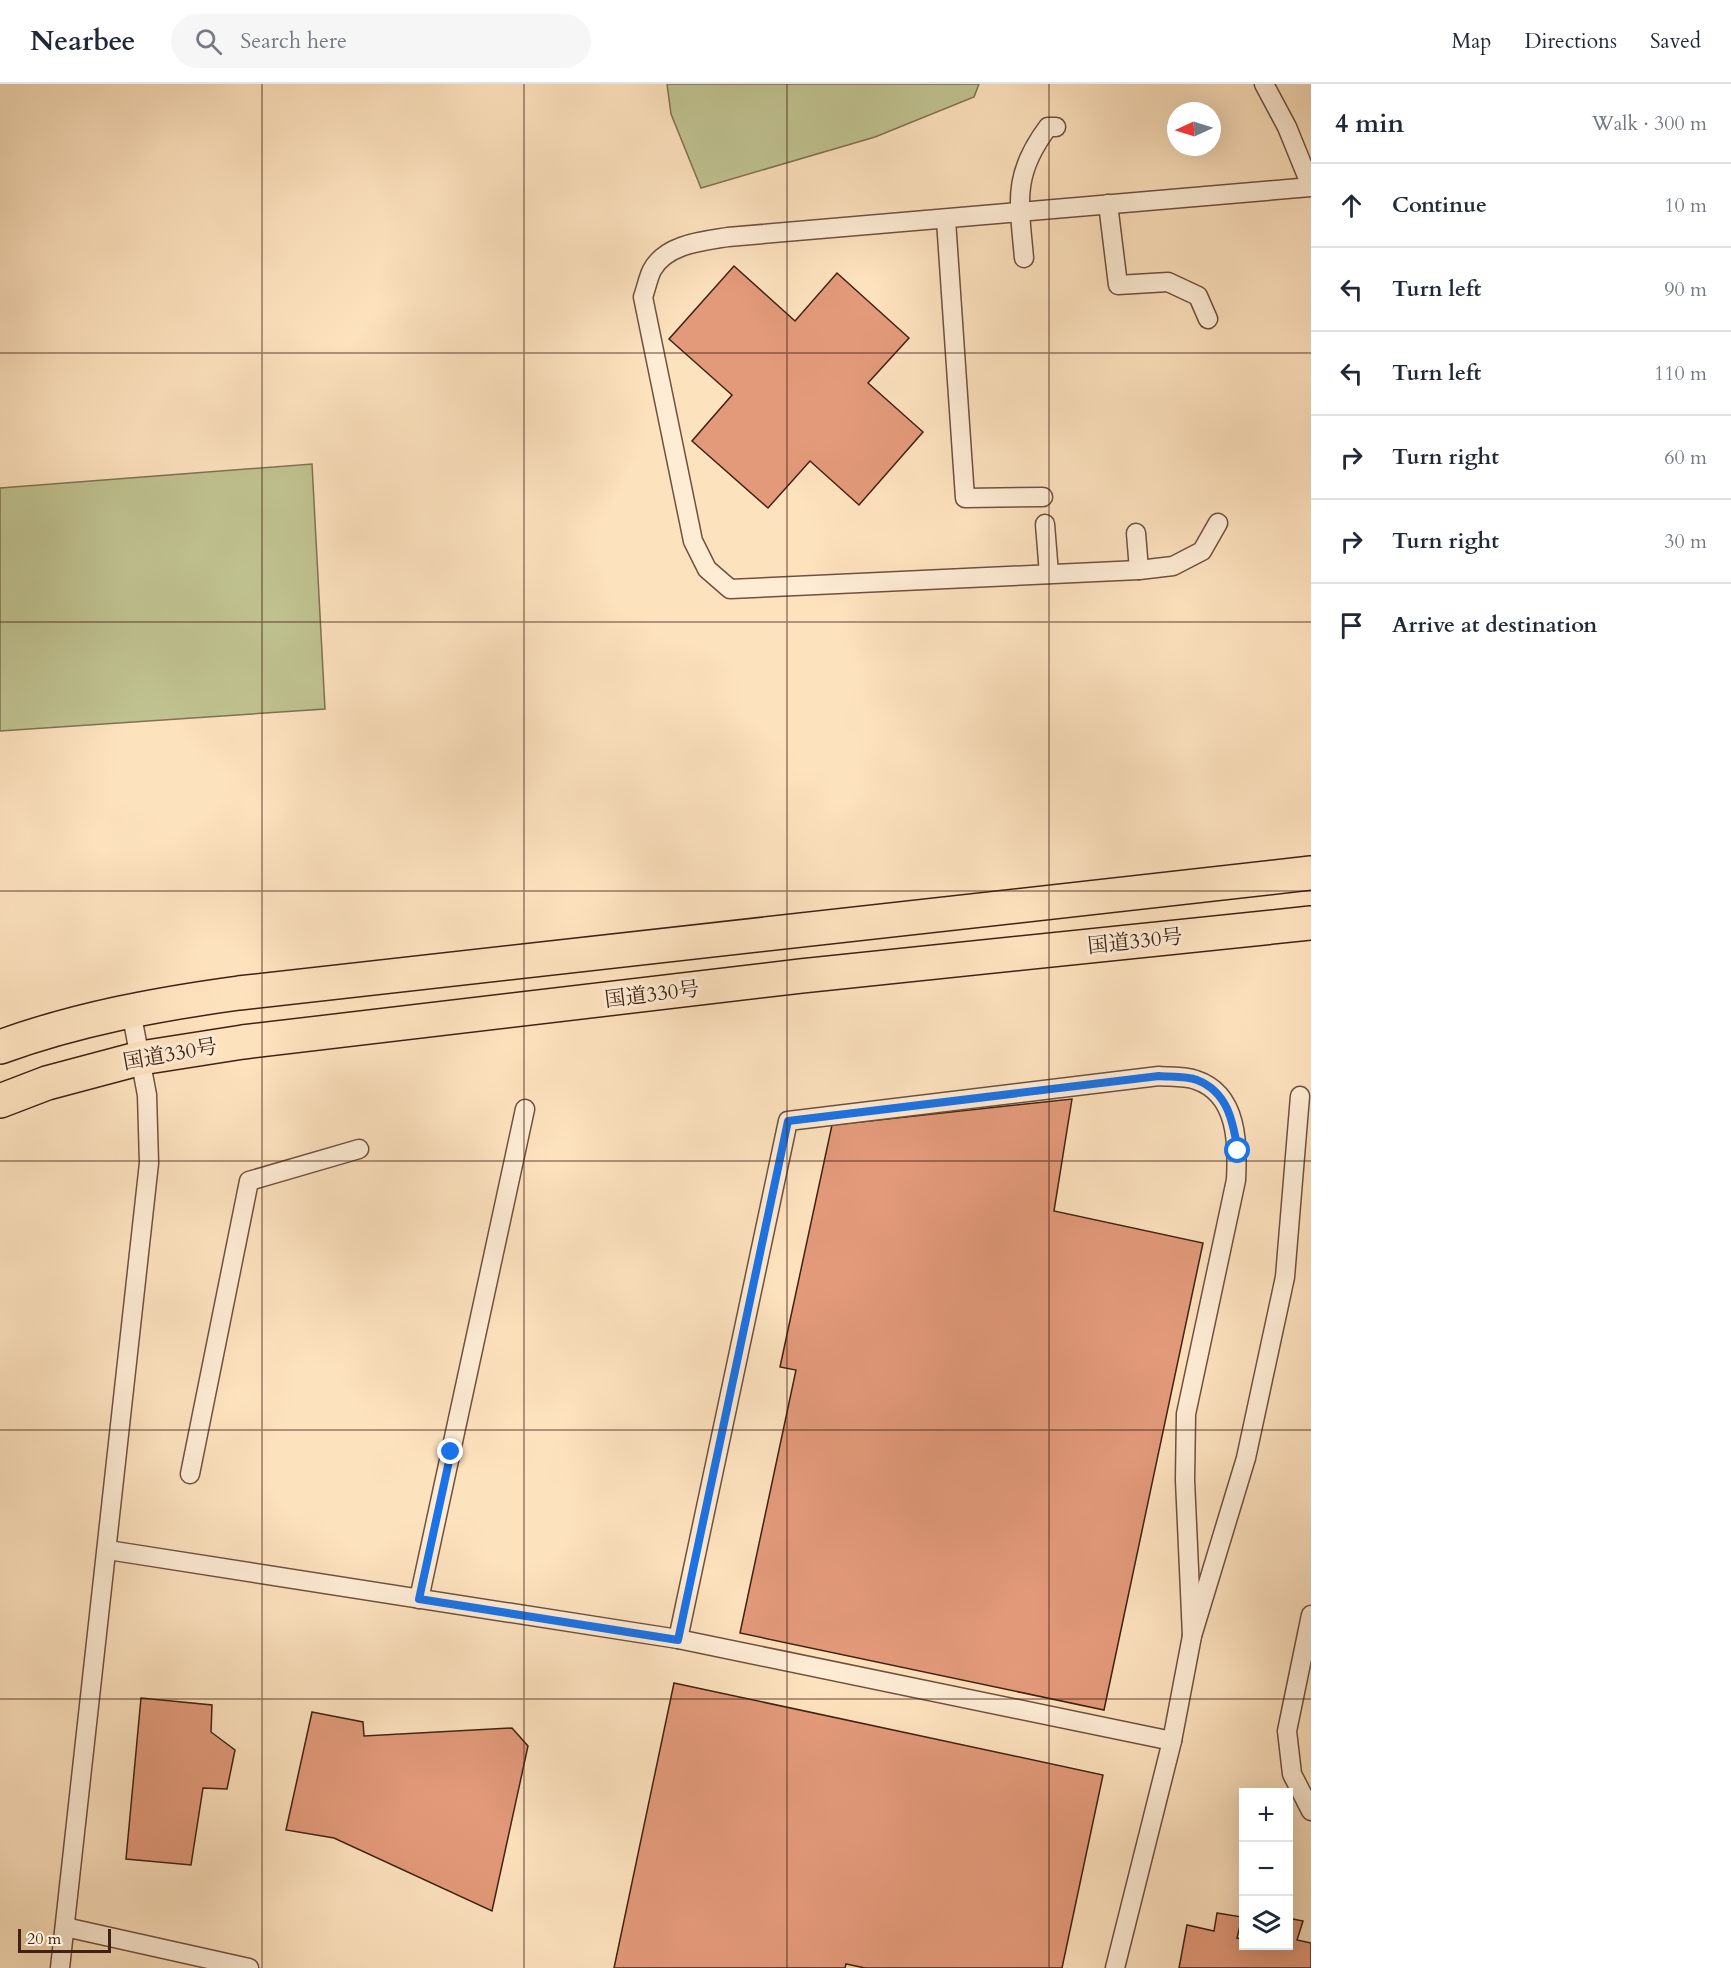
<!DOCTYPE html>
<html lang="en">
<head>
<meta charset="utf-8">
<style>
  body { margin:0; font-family:Cardo,"Noto Serif JP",serif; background:#f6f6f7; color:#1f2937 }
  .controls { position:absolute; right:18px; bottom:18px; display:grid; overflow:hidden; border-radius:0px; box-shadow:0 6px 24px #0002 }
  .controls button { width:54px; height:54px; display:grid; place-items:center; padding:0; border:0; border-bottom:2px solid #e0e1e3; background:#fff; color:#1f2937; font:30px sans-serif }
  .compass { position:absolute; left:1167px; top:18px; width:54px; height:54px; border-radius:50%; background:#fff; box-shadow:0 6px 24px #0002; rotate:266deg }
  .scale { position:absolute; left:18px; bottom:15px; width:93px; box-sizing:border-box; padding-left:6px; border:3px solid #402113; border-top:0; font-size:16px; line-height:21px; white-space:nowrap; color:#402113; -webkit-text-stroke:4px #feecd5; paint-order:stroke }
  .stop { position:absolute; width:18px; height:18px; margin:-14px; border:4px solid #1a73e8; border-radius:50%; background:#fff }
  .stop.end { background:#1a73e8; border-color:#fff; box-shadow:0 2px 6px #0008 }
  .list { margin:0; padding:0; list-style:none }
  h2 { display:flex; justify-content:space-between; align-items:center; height:78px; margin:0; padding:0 24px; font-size:26px }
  h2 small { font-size:20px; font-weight:400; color:#747a83 }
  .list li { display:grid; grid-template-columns:39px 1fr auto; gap:18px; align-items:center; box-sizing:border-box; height:84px; padding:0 24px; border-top:2px solid #e0e1e3 }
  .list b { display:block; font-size:22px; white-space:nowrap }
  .list em { font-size:20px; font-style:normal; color:#747a83 }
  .icon { flex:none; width:33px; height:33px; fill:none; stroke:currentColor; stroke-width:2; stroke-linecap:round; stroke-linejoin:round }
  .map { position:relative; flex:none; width:1311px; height:1884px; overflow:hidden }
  header { display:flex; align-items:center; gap:36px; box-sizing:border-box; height:84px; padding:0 30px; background:#fff; border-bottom:2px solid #e0e1e3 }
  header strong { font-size:28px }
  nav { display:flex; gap:33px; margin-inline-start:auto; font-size:21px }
  .search { width:420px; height:54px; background:#f6f6f7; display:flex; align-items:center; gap:15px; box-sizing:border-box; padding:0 21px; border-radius:33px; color:#747a83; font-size:22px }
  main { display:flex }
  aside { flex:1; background:#fff }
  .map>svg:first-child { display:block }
</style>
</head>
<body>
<header>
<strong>Nearbee</strong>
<div class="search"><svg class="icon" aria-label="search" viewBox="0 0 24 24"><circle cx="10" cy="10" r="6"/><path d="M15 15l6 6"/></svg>Search here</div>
<nav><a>Map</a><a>Directions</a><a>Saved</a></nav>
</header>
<main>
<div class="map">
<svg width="1311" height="1884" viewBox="0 0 1311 1884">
  <rect width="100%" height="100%" fill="#fde2be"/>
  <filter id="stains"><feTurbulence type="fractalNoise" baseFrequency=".00333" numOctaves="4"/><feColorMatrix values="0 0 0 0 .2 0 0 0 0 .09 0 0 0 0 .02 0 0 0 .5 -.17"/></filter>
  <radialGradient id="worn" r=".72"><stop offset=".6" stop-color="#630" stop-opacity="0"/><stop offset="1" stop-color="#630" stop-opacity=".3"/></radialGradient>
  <g fill="#c0c391" stroke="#807252" stroke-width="1.5">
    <path d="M667 0H979L974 13 875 53 701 104 671 30Z"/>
    <path d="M312 380 325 625 0 647V404Z"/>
  </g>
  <g fill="#e39a7a" stroke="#402113" stroke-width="1.5">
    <path d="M734 182 795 237 837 189 909 254 868 299 923 348 859 421 810 377 768 424 692 357 732 311 669 255Z"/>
    <path d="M1072 1015 1054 1127 1203 1159 1104 1626 740 1549 796 1286 780 1283 832 1041Z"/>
    <path d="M674 1599 1103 1691 1062 1884H865L846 1880 845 1884H614Z"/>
    <path d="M141 1614 212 1621 211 1648 235 1666 227 1705 203 1704 191 1781 126 1775Z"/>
    <path d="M312 1628 363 1638 364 1652 512 1644 528 1662 492 1827 334 1754 286 1746Z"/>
    <path d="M1217 1829 1242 1833 1237 1854 1244 1855V1862H1288V1834L1303 1837 1297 1856 1311 1859V1884H1179L1187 1841 1214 1847Z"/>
  </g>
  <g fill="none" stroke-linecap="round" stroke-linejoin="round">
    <g stroke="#6f513e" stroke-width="21">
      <g id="service">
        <path d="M1264 0 1287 43 1311 102"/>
        <path d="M1108 120 1118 201 1168 198 1198 212 1208 235"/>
        <path d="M946 136 965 414 1043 413"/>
        <path d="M1024 174C1019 118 1012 91 1048 43H1056"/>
        <path d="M1218 439 1202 467 1173 482 1139 486 730 505 707 485 693 457 643 213C646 205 648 194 652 186 666 160 703 157 728 153L1311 103"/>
        <path d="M1045 440 1049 490"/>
        <path d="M1136 449 1139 486"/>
        <path d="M190 1390 249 1097 359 1065"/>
        <path d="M108 1466 678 1555 1172 1657"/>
        <path d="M419 1515 525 1025"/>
        <path d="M1311 1531 1287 1647 1292 1690 1311 1727"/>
        <path d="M678 1555 788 1037 1159 992C1170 993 1185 992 1196 996 1238 1010 1238 1060 1236 1096L1186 1330 1185 1396 1192 1552"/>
        <path d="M65 1843 249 1884"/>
        <path d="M60 1884 149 1079 147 1011 131 927"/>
        <path d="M1115 1884 1172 1657 1192 1552 1246 1374 1285 1193 1300 1012"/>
      </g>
    </g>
    <g stroke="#402113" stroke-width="36">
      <g id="trunk">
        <path d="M0 963C77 935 158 920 239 909L1311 789"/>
        <path d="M0 1017 47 999 141 974 243 958 801 892 1311 839"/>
      </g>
    </g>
    <use href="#service" stroke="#feecd5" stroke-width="18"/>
    <use href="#trunk" stroke="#fde2be" stroke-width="33"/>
  </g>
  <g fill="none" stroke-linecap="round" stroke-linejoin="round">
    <path stroke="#1a73e8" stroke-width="8" d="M451 1368 419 1515 678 1556 788 1037 1159 992C1170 993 1186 992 1197 996 1228 1008 1233 1038 1238 1067"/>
  </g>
  <path fill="none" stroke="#402113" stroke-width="1.5" stroke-opacity="0.55" d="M262 0V1884M524 0V1884M787 0V1884M1049 0V1884M0 269H1311M0 538H1311M0 807H1311M0 1077H1311M0 1346H1311M0 1615H1311"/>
  <g text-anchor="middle" stroke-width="6" stroke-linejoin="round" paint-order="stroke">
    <g font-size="21" fill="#402113" stroke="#feecd5">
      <text transform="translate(1135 857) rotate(-6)" y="7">国道330号</text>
      <text transform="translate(652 910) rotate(-7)" y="7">国道330号</text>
      <text transform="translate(170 970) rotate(-10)" y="7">国道330号</text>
    </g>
  </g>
  <rect width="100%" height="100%" filter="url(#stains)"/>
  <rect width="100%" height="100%" fill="url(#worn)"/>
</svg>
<div class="controls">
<button>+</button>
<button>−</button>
<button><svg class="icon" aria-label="layers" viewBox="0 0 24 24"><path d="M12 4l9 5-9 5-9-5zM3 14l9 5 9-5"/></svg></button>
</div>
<svg class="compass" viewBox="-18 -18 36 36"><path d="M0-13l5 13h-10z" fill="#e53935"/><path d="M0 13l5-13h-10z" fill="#747a83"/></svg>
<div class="scale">20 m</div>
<div class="stop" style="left:1238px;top:1067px"></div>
<div class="stop end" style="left:451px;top:1368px"></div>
</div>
<aside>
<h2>4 min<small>Walk · 300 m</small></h2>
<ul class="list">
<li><svg class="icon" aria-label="ahead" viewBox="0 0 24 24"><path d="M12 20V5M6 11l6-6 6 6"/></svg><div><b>Continue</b></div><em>10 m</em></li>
<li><svg class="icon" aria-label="left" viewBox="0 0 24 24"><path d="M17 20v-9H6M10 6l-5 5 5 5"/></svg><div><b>Turn left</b></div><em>90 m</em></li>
<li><svg class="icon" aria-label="left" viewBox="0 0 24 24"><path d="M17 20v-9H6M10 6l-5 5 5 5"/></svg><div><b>Turn left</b></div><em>110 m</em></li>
<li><svg class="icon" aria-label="right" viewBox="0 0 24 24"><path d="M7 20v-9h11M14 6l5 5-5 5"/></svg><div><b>Turn right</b></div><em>60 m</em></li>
<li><svg class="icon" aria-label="right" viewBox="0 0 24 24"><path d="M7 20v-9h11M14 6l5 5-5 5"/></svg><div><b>Turn right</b></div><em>30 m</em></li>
<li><svg class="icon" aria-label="arrive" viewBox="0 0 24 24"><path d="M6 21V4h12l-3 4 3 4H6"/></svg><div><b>Arrive at destination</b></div></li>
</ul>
</aside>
</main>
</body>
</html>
